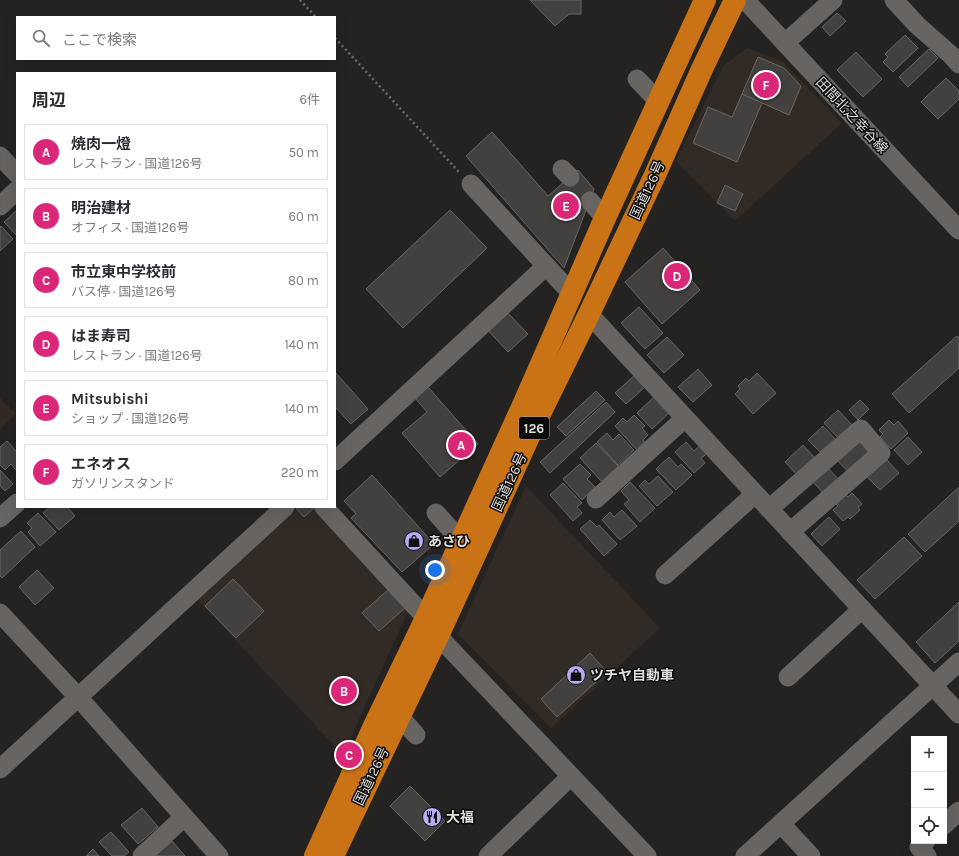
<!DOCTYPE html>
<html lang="ja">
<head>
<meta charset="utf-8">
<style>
  body { margin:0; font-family:Karla,"Noto Sans JP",sans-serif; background:#f2f2f3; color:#2b2b33 }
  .controls { position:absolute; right:12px; bottom:12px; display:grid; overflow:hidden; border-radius:0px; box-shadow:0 4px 16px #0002 }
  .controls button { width:36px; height:36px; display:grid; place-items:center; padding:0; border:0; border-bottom:1px solid #e1e1e2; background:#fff; color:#2b2b33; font:20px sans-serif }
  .you { position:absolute; left:435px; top:570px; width:14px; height:14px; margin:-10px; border:3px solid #fff; border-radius:50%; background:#1a73e8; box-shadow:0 0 0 6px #1a73e833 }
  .badge { display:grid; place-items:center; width:26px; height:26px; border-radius:50%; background:#db2777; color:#fff; font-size:13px; font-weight:700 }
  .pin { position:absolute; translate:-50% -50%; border:2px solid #fff; box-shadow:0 1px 4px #0006 }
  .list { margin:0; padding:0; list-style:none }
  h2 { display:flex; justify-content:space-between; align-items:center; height:52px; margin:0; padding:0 16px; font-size:17px }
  h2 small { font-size:13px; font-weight:400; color:#7c7c81 }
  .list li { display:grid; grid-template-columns:26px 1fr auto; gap:12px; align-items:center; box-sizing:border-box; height:56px; margin:0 8px 8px; padding:0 8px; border:1px solid #e1e1e2; border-radius:0px }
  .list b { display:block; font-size:15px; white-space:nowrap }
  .list p { margin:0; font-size:13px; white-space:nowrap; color:#7c7c81 }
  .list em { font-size:13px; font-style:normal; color:#7c7c81 }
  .icon { flex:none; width:22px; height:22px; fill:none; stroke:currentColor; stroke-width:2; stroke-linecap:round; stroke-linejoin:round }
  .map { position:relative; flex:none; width:959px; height:856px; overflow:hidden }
  .search { position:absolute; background:#fff; box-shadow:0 4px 16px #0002; left:16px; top:16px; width:320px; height:44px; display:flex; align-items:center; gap:10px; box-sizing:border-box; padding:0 14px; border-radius:0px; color:#7c7c81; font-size:15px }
  .panel { position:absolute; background:#fff; box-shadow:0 4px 16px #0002; left:16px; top:72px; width:320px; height:436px; border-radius:0px }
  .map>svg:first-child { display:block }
</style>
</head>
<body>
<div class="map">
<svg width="959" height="856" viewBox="0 0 959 856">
  <rect width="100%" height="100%" fill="#252321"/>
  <g fill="#322b25">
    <path d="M747 48 783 62 842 123 735 221 676 161 723 66Z"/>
    <path d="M0 398 16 414 0 429Z"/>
    <path d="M526 486 660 628 551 728 458 634Z"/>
    <path d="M299 507H314L409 609 343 755 196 598Z"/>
  </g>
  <g fill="#43413f" stroke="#686563">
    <path d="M530 0H581V14H569L555 26Z"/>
    <path d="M837 13 846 21 830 36 822 27Z"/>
    <path d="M905 35 918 48 893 72 883 62 888 57 885 54Z"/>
    <path d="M929 49 938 58 908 87 899 77Z"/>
    <path d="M856 52 882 79 863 97 837 70Z"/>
    <path d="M758 57 784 68 801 86 789 115 742 94Z"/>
    <path d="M946 78 959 91V99L938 119 921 102Z"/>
    <path d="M742 94 762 103 737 162 693 143 708 107 732 117Z"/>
    <path d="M492 132 548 196 578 170 594 189 564 268 466 156Z"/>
    <path d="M725 185 743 194 735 211 717 203Z"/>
    <path d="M17 210V236L4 222Z"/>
    <path d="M450 210 487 248 403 328 366 289Z"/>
    <path d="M1 226 13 239 0 251V227Z"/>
    <path d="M663 248 700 290 662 324 625 282Z"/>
    <path d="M639 307 663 333 645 349 621 323Z"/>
    <path d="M504 309 528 334 508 352 485 327Z"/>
    <path d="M957 336 959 338V368L909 413 892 394Z"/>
    <path d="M667 337 684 355 664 373 647 355Z"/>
    <path d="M698 369 712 385 693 402 678 387Z"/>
    <path d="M335 372 368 409 351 424 335 407Z"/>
    <path d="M757 373 776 393 753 414 735 394 740 389 738 386 746 378 749 381Z"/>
    <path d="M635 375 646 386 626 404 615 393Z"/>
    <path d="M428 387 478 444 440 477 402 433 427 412 415 398Z"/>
    <path d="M596 391 605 400 566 436 557 427Z"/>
    <path d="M656 395 671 411 652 429 637 413Z"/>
    <path d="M860 400 869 409 858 420 849 410Z"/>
    <path d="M606 402 615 412 550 473 540 462Z"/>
    <path d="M838 410 852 425 838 438 824 423Z"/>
    <path d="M634 415 645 426 642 428 648 435 643 440 645 443 637 450 615 426 623 418 627 422Z"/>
    <path d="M889 420 894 425 898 421 908 433 891 449 880 437 883 434 879 430Z"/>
    <path d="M823 426 835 439 820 452 808 440Z"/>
    <path d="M607 433 613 440 619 434 634 450 618 465 597 442Z"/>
    <path d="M908 437 922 452 908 465 894 450Z"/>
    <path d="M859 440 872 454 850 474 837 460Z"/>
    <path d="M7 441 17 452V469L16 470 11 464 5 470 0 465V447Z"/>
    <path d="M686 442 694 451 701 445 708 453 701 458 705 463 694 473 675 452Z"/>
    <path d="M596 443 619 467 602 482 580 458Z"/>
    <path d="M803 445 815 458 797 475 785 462Z"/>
    <path d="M669 457 678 467 681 464 692 475 676 490 656 469Z"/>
    <path d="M885 458 899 473 880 490 866 476Z"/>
    <path d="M580 464 591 475 587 479 595 487 582 500 563 479Z"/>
    <path d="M827 467 840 481 825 495 812 481Z"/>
    <path d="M0 470 13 484 5 491 0 486Z"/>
    <path d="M372 475 434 544 402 572 351 518 356 514 344 501Z"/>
    <path d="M658 476 673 492 657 506 639 486 645 480 649 484Z"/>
    <path d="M630 482 655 508 640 522 624 504 629 500 621 491Z"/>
    <path d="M563 483 582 503 577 507 582 513 573 521 550 495Z"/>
    <path d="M959 487V521L925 552 908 534Z"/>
    <path d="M852 493 862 504 858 507 860 510 850 519 848 517 843 521 833 510 838 506 835 503 845 494 848 497Z"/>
    <path d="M50 507H67L75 516 59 530 43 513Z"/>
    <path d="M295 507H313L314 508 304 517Z"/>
    <path d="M622 510 637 526 620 540 602 520 610 512 614 517Z"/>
    <path d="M38 513 56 532 40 546 28 532 32 528 27 523Z"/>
    <path d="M829 517 840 529 822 546 811 534Z"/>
    <path d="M590 520 597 527 599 525 617 544 604 556 580 529Z"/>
    <path d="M21 531 35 547 2 578 0 576V550Z"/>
    <path d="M904 537 922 556 875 599 857 580Z"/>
    <path d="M37 570 54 588 35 605 19 587Z"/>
    <path d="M233 579 264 611 236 638 205 606Z"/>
    <path d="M388 590 405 608 379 631 362 613Z"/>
    <path d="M959 602V641L935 663 916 642Z"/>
    <path d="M590 653 607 672 557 717 541 699Z"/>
    <path d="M410 786 445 821 425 841 390 806Z"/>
    <path d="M142 808 158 827 138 844 121 825Z"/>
    <path d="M111 832 129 852 124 856H112L99 842Z"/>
    <path d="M172 841 185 856H155Z"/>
    <path d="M93 849 99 856H86Z"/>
  </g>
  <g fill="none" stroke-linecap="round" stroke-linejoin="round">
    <path stroke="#413f3d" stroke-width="19" stroke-dasharray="19 10" stroke-linecap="butt" d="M570 177 590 201"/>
    <g stroke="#6e6c6a" stroke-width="2.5" stroke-dasharray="2 3" stroke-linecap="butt">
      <path d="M300 0 316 17"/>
      <path d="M335 38 459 172"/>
    </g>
    <g stroke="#676462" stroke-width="19">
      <path d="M745 0 959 230"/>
      <path d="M894 0 917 25 951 55 959 64"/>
      <path d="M785 43 833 0"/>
      <path d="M637 79 658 101"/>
      <path d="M0 156 17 174"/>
      <path d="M562 169 570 177"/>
      <path d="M471 184 571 293"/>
      <path d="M590 201 605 218"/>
      <path d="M0 206 17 190"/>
      <path d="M589 314 959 714"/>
      <path d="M335 461 546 266"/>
      <path d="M596 499 685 418"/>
      <path d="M324 507 426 618"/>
      <path d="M769 509 861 429 881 453 790 532"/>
      <path d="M436 513 461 541"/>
      <path d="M0 518 17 503"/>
      <path d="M665 575 755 494"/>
      <path d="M0 613 78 697 219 856"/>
      <path d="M438 636 647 856"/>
      <path d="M788 677 862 609"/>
      <path d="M400 717 416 735"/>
      <path d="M0 769 285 507"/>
      <path d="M781 824 811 856"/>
      <path d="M944 825 959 811"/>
      <path d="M926 841 919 847 927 856"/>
      <path d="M142 856 184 817"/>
      <path d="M488 856 571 776"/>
      <path d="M745 856 959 662"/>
    </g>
    <g stroke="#c97216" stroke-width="22">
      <path d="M315 856 373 728 426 618 523 405 605 218 705 0"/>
      <path d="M333 856 438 636 533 428 589 314 655 175 702 69 735 0"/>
    </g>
  </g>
  <defs>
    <g id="shop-disc" transform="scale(1)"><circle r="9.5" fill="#bbaaf6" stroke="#0d0c0c"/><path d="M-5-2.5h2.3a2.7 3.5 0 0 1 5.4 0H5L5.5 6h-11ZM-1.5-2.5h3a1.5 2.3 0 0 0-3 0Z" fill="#111"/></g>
    <g id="restaurant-disc" transform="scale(1)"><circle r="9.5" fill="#bbaaf6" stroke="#0d0c0c"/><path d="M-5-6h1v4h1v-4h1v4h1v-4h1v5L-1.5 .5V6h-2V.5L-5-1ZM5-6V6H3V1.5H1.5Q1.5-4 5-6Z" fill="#111"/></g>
  </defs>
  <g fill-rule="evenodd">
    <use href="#shop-disc" x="414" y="541"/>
    <use href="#shop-disc" x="576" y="675"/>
    <use href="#restaurant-disc" x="432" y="817"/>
  </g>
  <g text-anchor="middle" stroke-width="3" stroke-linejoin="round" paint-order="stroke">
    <rect fill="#0d0c0c" stroke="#a09f9e" stroke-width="1" x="519" y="417" width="30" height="22" rx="3"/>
    <g font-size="13" font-weight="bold" fill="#dfdedc">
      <text x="534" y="433">126</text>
    </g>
    <g font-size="14" fill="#dfdedc" stroke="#0d0c0c">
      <text transform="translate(852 115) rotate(47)" y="5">田間北之幸谷線</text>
      <text transform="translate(647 190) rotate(-65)" y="5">国道126号</text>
      <text transform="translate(509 482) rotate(-65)" y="5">国道126号</text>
      <text transform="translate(371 776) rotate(-64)" y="5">国道126号</text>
    </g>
    <g font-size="14" font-weight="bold" fill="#dfdedc" stroke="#0d0c0c" text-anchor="start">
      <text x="428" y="546">あさひ</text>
      <text x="590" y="680">ツチヤ自動車</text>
      <text x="446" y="822">大福</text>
    </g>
  </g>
</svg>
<div class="controls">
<button>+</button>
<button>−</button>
<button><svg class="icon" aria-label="locate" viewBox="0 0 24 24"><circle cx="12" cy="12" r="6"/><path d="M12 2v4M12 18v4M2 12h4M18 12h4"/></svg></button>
</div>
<div class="you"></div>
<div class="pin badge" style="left:461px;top:445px">A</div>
<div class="pin badge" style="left:344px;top:691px">B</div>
<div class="pin badge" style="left:349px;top:755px">C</div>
<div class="pin badge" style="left:677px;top:276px">D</div>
<div class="pin badge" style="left:566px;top:206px">E</div>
<div class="pin badge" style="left:766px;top:85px">F</div>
<div class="search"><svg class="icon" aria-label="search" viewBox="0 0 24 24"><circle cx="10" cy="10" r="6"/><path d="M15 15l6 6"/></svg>ここで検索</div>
<section class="panel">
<h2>周辺<small>6件</small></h2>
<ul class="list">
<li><span class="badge">A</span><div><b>焼肉一燈</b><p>レストラン · 国道126号</p></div><em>50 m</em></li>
<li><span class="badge">B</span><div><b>明治建材</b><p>オフィス · 国道126号</p></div><em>60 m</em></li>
<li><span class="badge">C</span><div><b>市立東中学校前</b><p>バス停 · 国道126号</p></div><em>80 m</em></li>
<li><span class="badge">D</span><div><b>はま寿司</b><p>レストラン · 国道126号</p></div><em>140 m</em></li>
<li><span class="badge">E</span><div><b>Mitsubishi</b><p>ショップ · 国道126号</p></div><em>140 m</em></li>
<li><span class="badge">F</span><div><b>エネオス</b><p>ガソリンスタンド</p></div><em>220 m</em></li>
</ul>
</section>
</div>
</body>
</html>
